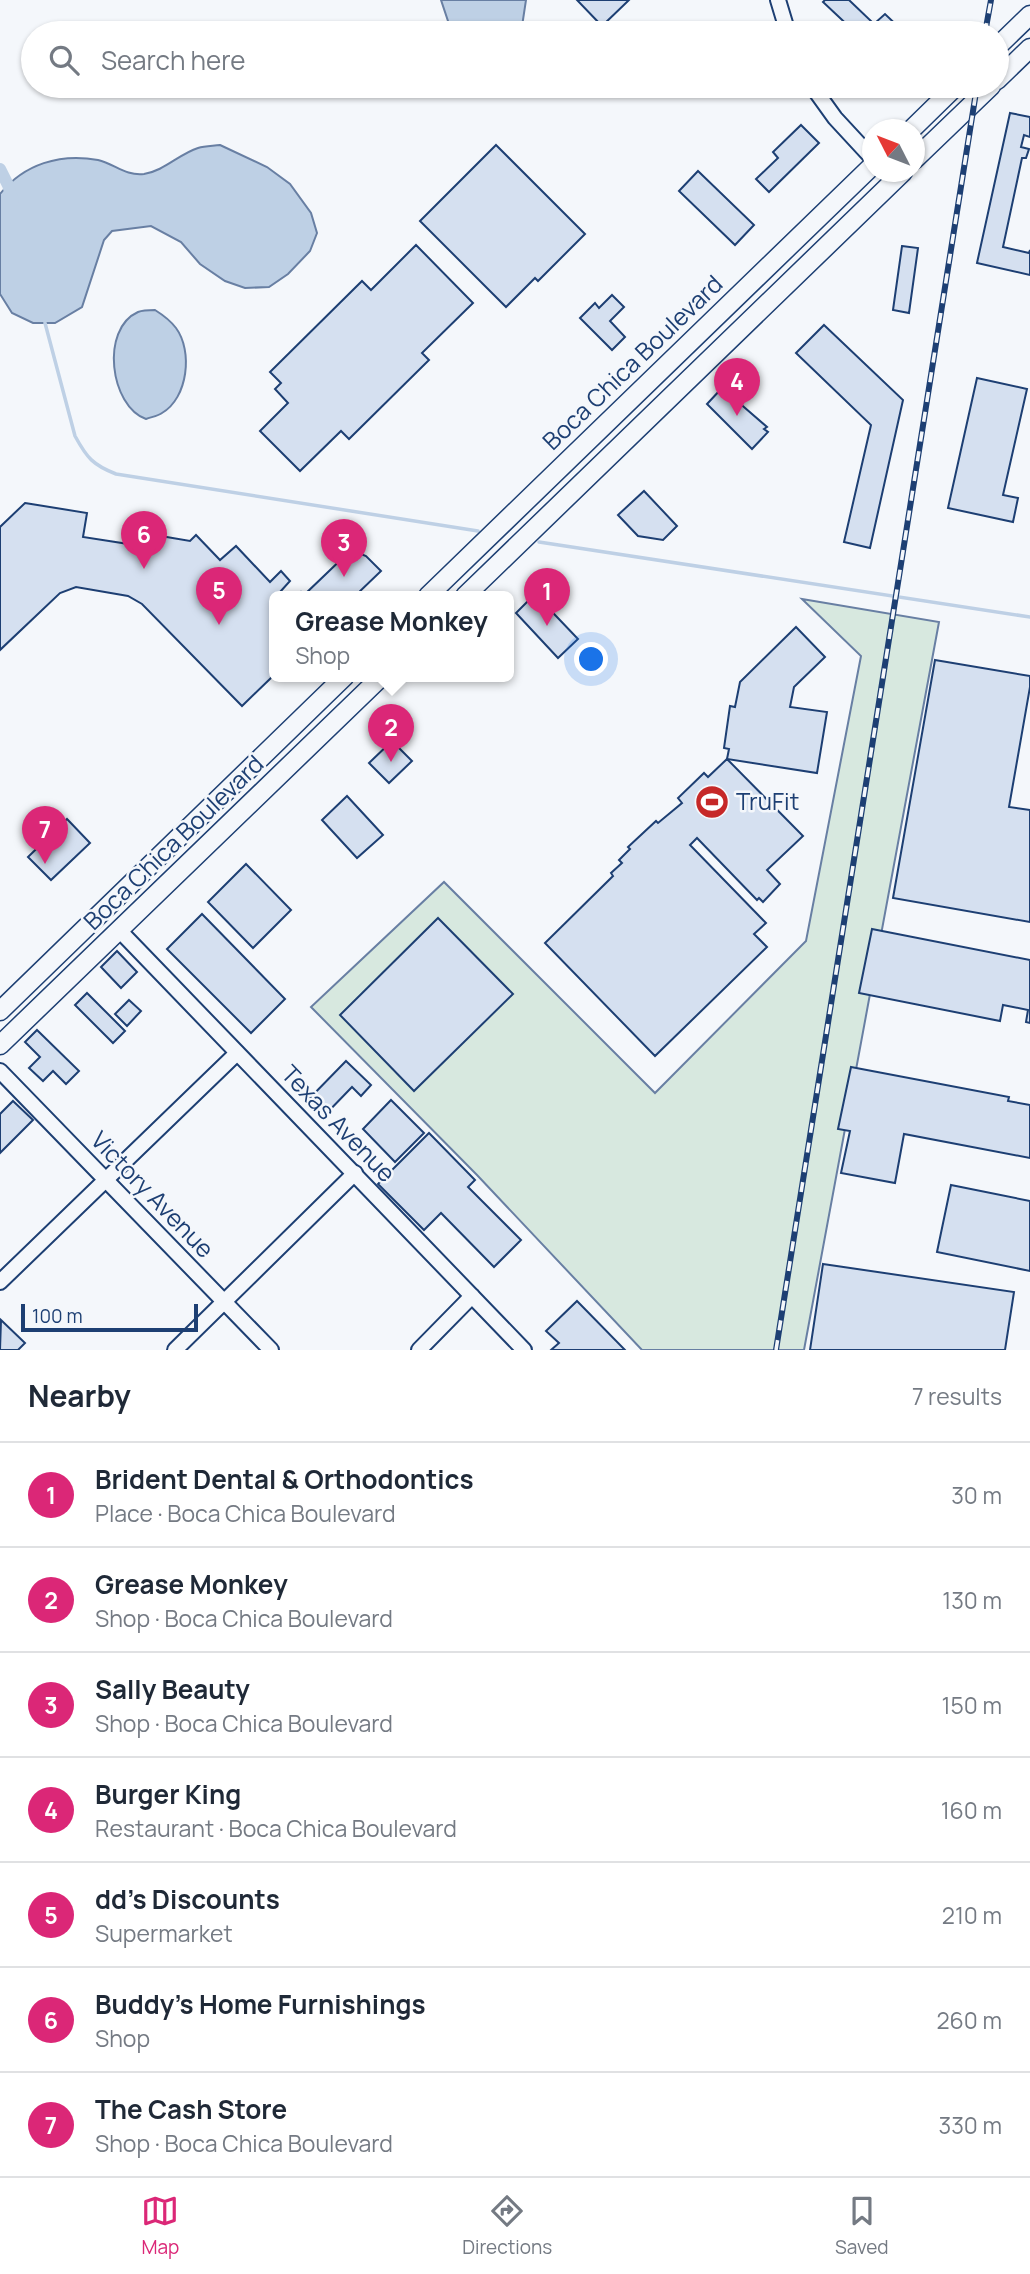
<!DOCTYPE html>
<html lang="en">
<head>
<meta charset="utf-8">
<style>
  body { margin:0; font-family:Manrope,sans-serif; background:#f6f6f7; color:#1f2937 }
  .compass { position:absolute; left:862px; top:119px; width:63px; height:63px; border-radius:50%; background:#fff; box-shadow:0 2px 5px #0004; rotate:312deg }
  .scale { position:absolute; left:21px; bottom:18px; width:177px; box-sizing:border-box; padding-left:7px; border:4px solid #1d3f73; border-top:0; font-size:19px; line-height:24px; white-space:nowrap; color:#1d3f73; -webkit-text-stroke:5px #f4f7fb; paint-order:stroke }
  .you { position:absolute; left:592px; top:660px; width:24px; height:24px; margin:-18px; border:5px solid #fff; border-radius:50%; background:#1a73e8; box-shadow:0 0 0 10px #1a73e833 }
  .badge { display:grid; place-items:center; width:46px; height:46px; border-radius:50%; background:#db2777; color:#fff; font-size:23px; font-weight:700 }
  .pin { position:absolute; translate:-50% -58px; filter:drop-shadow(0 2px 4px #0008) }
  .pin::after { content:''; position:absolute; top:37px; width:24px; height:21px; background:inherit; clip-path:polygon(0 0,100% 0,50% 100%) }
  .popup { position:absolute; left:269px; top:591px; width:245px; height:91px; box-sizing:border-box; display:grid; place-content:center; border-radius:10px; background:#fff; filter:drop-shadow(0 2px 5px #0005); font-size:23px; white-space:nowrap; color:#747a83 }
  .popup b { font-size:26px; color:#1f2937 }
  .popup::after { content:''; position:absolute; left:50%; top:100%; margin-left:-14px; border:14px solid transparent; border-top-color:#fff }
  .list { margin:0; padding:0; list-style:none }
  h2 { display:flex; justify-content:space-between; align-items:center; height:91px; margin:0; padding:0 28px; font-size:30px }
  h2 small { font-size:23px; font-weight:400; color:#747a83 }
  .list li { display:grid; grid-template-columns:46px 1fr auto; gap:21px; align-items:center; box-sizing:border-box; height:105px; padding:0 28px; border-top:2px solid #e0e1e3 }
  .list b { display:block; font-size:26px; white-space:nowrap }
  .list p { margin:0; font-size:23px; white-space:nowrap; color:#747a83 }
  .list em { font-size:23px; font-style:normal; color:#747a83 }
  .icon { flex:none; width:38px; height:38px; fill:none; stroke:currentColor; stroke-width:2; stroke-linecap:round; stroke-linejoin:round }
  .map { position:relative; flex:none; width:1030px; height:1350px; overflow:hidden }
  .search { position:absolute; background:#fff; box-shadow:0 2px 5px #0004; left:21px; right:21px; top:21px; height:77px; display:flex; align-items:center; gap:18px; box-sizing:border-box; padding:0 24px; border-radius:38px; color:#747a83; font-size:26px }
  .sheet { height:826px; background:#fff }
  nav { display:flex; justify-content:space-around; align-items:center; box-sizing:border-box; height:98px; border-top:2px solid #e0e1e3; background:#fff; font-size:19px; color:#747a83 }
  nav a { display:grid; justify-items:center; gap:4px }
  nav .on { color:#db2777 }
  .map>svg:first-child { display:block }
</style>
</head>
<body>
<div class="map">
<svg width="1030" height="1350" viewBox="0 0 1030 1350">
  <rect width="100%" height="100%" fill="#f4f7fb"/>
  <path fill="#d7e8df" stroke="#687fa3" stroke-width="2" d="M802 599 939 622 804 1350H642L477 1175 311 1007 444 882 655 1093 806 941 861 656Z"/>
  <g fill="#bed0e5" stroke="#687fa3" stroke-width="2">
    <path d="M441 0H526L521 33H452Z"/>
    <path d="M220 145 267 167 290 184 311 213 317 233 310 251 288 274 269 287 245 288 225 281 200 264 181 242 151 226 112 231 104 240 82 307 55 323H33L12 313 0 294V194C24 164 60 153 98 160 115 164 125 176 144 174 164 171 179 154 198 148 205 146 213 146 220 145Z"/>
    <path d="M155 310C163 315 170 320 176 328 193 351 188 398 162 413 158 416 151 417 146 419 110 406 100 329 138 312 143 310 150 310 155 310Z"/>
  </g>
  <g fill="none" stroke-linecap="round" stroke-linejoin="round">
    <g stroke="#bed0e5" stroke-width="3.5">
      <path d="M45 323 75 436C87 458 93 465 116 474L478 531"/>
      <path d="M539 542 1030 617"/>
    </g>
    <path stroke="#bed0e5" stroke-width="12" d="M0 169 8 185 13 201"/>
  </g>
  <g fill="#d5e0f0" stroke="#1d3f73" stroke-width="2">
    <path d="M577 0H629L602 26Z"/>
    <path d="M825 0H849L874 24 885 14 905 33H856L823 2Z"/>
    <path d="M1010 113 1030 117V137L1024 135 1021 147 1029 149 1026 158H1022L1003 247 1029 253 1030 250V275L977 263Z"/>
    <path d="M801 125 819 143 769 192 756 179 778 158 773 152Z"/>
    <path d="M496 145 585 234 538 281 535 278 506 307 420 221Z"/>
    <path d="M698 171 754 225 735 245 679 191Z"/>
    <path d="M416 245 473 303 422 353 429 360 349 439 341 431 300 471 260 431 288 403 275 389 281 383 270 372 362 281 371 290Z"/>
    <path d="M902 246 918 248 909 313 893 310Z"/>
    <path d="M612 295 624 307 610 321 625 337 612 350 580 318 595 303 599 308Z"/>
    <path d="M824 325 903 400 870 548 844 542 871 425 796 353Z"/>
    <path d="M977 378 1027 389 1003 495 1018 498 1013 522 948 508Z"/>
    <path d="M722 388 767 427 764 429 768 432 752 449 707 404Z"/>
    <path d="M644 491 677 526 663 540 638 536 618 515Z"/>
    <path d="M25 503 87 513 83 537 135 545 137 532 190 541 196 535 220 560 236 546 270 582 281 571 290 581 280 592 284 596H274V675L242 706 142 604 128 596 76 587 60 593 0 650V527Z"/>
    <path d="M350 551 357 559 361 554 366 556 381 571 355 596H297L301 592 304 595Z"/>
    <path d="M535 594 578 639 558 658 516 613Z"/>
    <path d="M796 627 825 657 794 687 790 707 827 712 817 773 727 759 729 749 724 748 730 706 735 707 740 682Z"/>
    <path d="M935 660 1030 676V687L1009 807 1030 810V922L893 898Z"/>
    <path d="M392 741 412 761 389 783 369 763Z"/>
    <path d="M727 759 803 836 767 870 780 884 763 902 759 898 757 900 697 838 690 845 766 923 754 934 767 947 655 1056 545 943 613 876 611 873 622 863 619 860 630 849 628 847 656 821 658 823 682 803 678 798 704 773 708 777Z"/>
    <path d="M347 796 383 835 357 858 322 820Z"/>
    <path d="M67 819 90 843 51 880 28 857Z"/>
    <path d="M246 864 291 910 253 948 208 902Z"/>
    <path d="M202 914 285 999 251 1033 167 949Z"/>
    <path d="M438 918 513 994 414 1091 340 1015Z"/>
    <path d="M872 929 1030 960V1023L1026 1022 1028 1010 1003 1005 1000 1021 859 993Z"/>
    <path d="M117 951 137 972 121 988 101 967Z"/>
    <path d="M87 993 125 1031 113 1043 75 1005Z"/>
    <path d="M129 1000 141 1011 127 1026 115 1014Z"/>
    <path d="M37 1030 79 1071 66 1084 53 1071 43 1081 29 1068 40 1057 25 1042Z"/>
    <path d="M346 1061 371 1085 361 1096 352 1087 322 1118 306 1102Z"/>
    <path d="M851 1067 1009 1097 1008 1101 1030 1105V1158L904 1134 895 1183 841 1173 850 1131 838 1129Z"/>
    <path d="M391 1100 424 1133 395 1162 363 1129Z"/>
    <path d="M13 1101 33 1120 0 1153V1114Z"/>
    <path d="M429 1133 475 1180 468 1187 521 1240 494 1267 441 1213 424 1230 378 1184Z"/>
    <path d="M951 1185 1030 1201V1271L937 1252Z"/>
    <path d="M823 1264 1014 1292 1005 1350H810Z"/>
    <path d="M577 1301 625 1350H551L559 1343 546 1331Z"/>
    <path d="M1 1320 25 1343 18 1350H0Z"/>
  </g>
  <g fill="none" stroke-linecap="round" stroke-linejoin="round">
    <g stroke="#1d3f73" stroke-width="18">
      <g id="minor">
        <path d="M778 0 788 33"/>
        <path d="M812 86 835 118 872 158"/>
        <path d="M119 930 524 1350"/>
        <path d="M0 1071 271 1350"/>
        <path d="M0 1282 237 1053"/>
        <path d="M175 1350 355 1173"/>
        <path d="M419 1350 472 1296"/>
      </g>
    </g>
    <g stroke="#1d3f73" stroke-width="21">
      <g id="major">
        <path d="M997 47 1030 15"/>
        <path d="M997 80 1030 48"/>
        <path d="M911 130 956 86"/>
        <path d="M914 160 991 86"/>
        <path d="M428 596 872 166"/>
        <path d="M465 596 903 172"/>
        <path d="M0 1011 345 676"/>
        <path d="M0 1045 382 676"/>
      </g>
    </g>
    <use href="#minor" stroke="#f4f7fb" stroke-width="14"/>
    <use href="#major" stroke="#f4f7fb" stroke-width="18"/>
    <g stroke="#1d3f73" stroke-width="6">
      <g id="rail">
        <path d="M985 33 991 0"/>
        <path d="M776 1350 977 86"/>
      </g>
    </g>
    <use href="#rail" stroke="#f4f7fb" stroke-width="3.5" stroke-dasharray="10" stroke-linecap="butt"/>
  </g>
  <defs>
    <g id="stadium-disc" transform="scale(1.75)"><circle r="9.5" fill="#c62828" stroke="#f4f7fb"/><path d="M0-5a6.5 5 0 1 0 0 10a6.5 5 0 1 0 0-10ZM-3.5-1.8h7v3.6h-7Z" fill="#fff"/></g>
  </defs>
  <g fill-rule="evenodd">
    <use href="#stadium-disc" x="712" y="802"/>
  </g>
  <g text-anchor="middle" stroke-width="5" stroke-linejoin="round" paint-order="stroke">
    <g font-size="24" fill="#1d3f73" stroke="#f4f7fb">
      <text transform="translate(633 363) rotate(-44)" y="8">Boca Chica Boulevard</text>
      <text transform="translate(174 843) rotate(-44)" y="8">Boca Chica Boulevard</text>
      <text transform="translate(338 1124) rotate(46)" y="8">Texas Avenue</text>
      <text transform="translate(152 1195) rotate(46)" y="8">Victory Avenue</text>
    </g>
    <g font-size="24" fill="#1d3f73" stroke="#f4f7fb" text-anchor="start">
      <text x="736" y="810">TruFit</text>
    </g>
  </g>
</svg>
<svg class="compass" viewBox="-18 -18 36 36"><path d="M0-13l5 13h-10z" fill="#e53935"/><path d="M0 13l5-13h-10z" fill="#747a83"/></svg>
<div class="scale">100 m</div>
<div class="you"></div>
<div class="pin badge" style="left:547px;top:626px">1</div>
<div class="pin badge" style="left:391px;top:762px">2</div>
<div class="popup"><b>Grease Monkey</b>Shop</div>
<div class="pin badge" style="left:344px;top:577px">3</div>
<div class="pin badge" style="left:737px;top:416px">4</div>
<div class="pin badge" style="left:219px;top:625px">5</div>
<div class="pin badge" style="left:144px;top:569px">6</div>
<div class="pin badge" style="left:45px;top:864px">7</div>
<div class="search"><svg class="icon" aria-label="search" viewBox="0 0 24 24"><circle cx="10" cy="10" r="6"/><path d="M15 15l6 6"/></svg>Search here</div>
</div>
<section class="sheet">
<h2>Nearby<small>7 results</small></h2>
<ul class="list">
<li><span class="badge">1</span><div><b>Brident Dental &amp; Orthodontics</b><p>Place · Boca Chica Boulevard</p></div><em>30 m</em></li>
<li><span class="badge">2</span><div><b>Grease Monkey</b><p>Shop · Boca Chica Boulevard</p></div><em>130 m</em></li>
<li><span class="badge">3</span><div><b>Sally Beauty</b><p>Shop · Boca Chica Boulevard</p></div><em>150 m</em></li>
<li><span class="badge">4</span><div><b>Burger King</b><p>Restaurant · Boca Chica Boulevard</p></div><em>160 m</em></li>
<li><span class="badge">5</span><div><b>dd's Discounts</b><p>Supermarket</p></div><em>210 m</em></li>
<li><span class="badge">6</span><div><b>Buddy's Home Furnishings</b><p>Shop</p></div><em>260 m</em></li>
<li><span class="badge">7</span><div><b>The Cash Store</b><p>Shop · Boca Chica Boulevard</p></div><em>330 m</em></li>
</ul>
</section>
<nav>
<a class="on"><svg class="icon" aria-label="map" viewBox="0 0 24 24"><path d="M3 6l6-2 6 2 6-2v14l-6 2-6-2-6 2zM9 4v14M15 6v14"/></svg>Map</a>
<a><svg class="icon" aria-label="directions" viewBox="0 0 24 24"><path d="M12 3l9 9-9 9-9-9zM9 14v-3h6M13 9l2 2-2 2"/></svg>Directions</a>
<a><svg class="icon" aria-label="saved" viewBox="0 0 24 24"><path d="M7 4h10v16l-5-4-5 4z"/></svg>Saved</a>
</nav>
</body>
</html>
